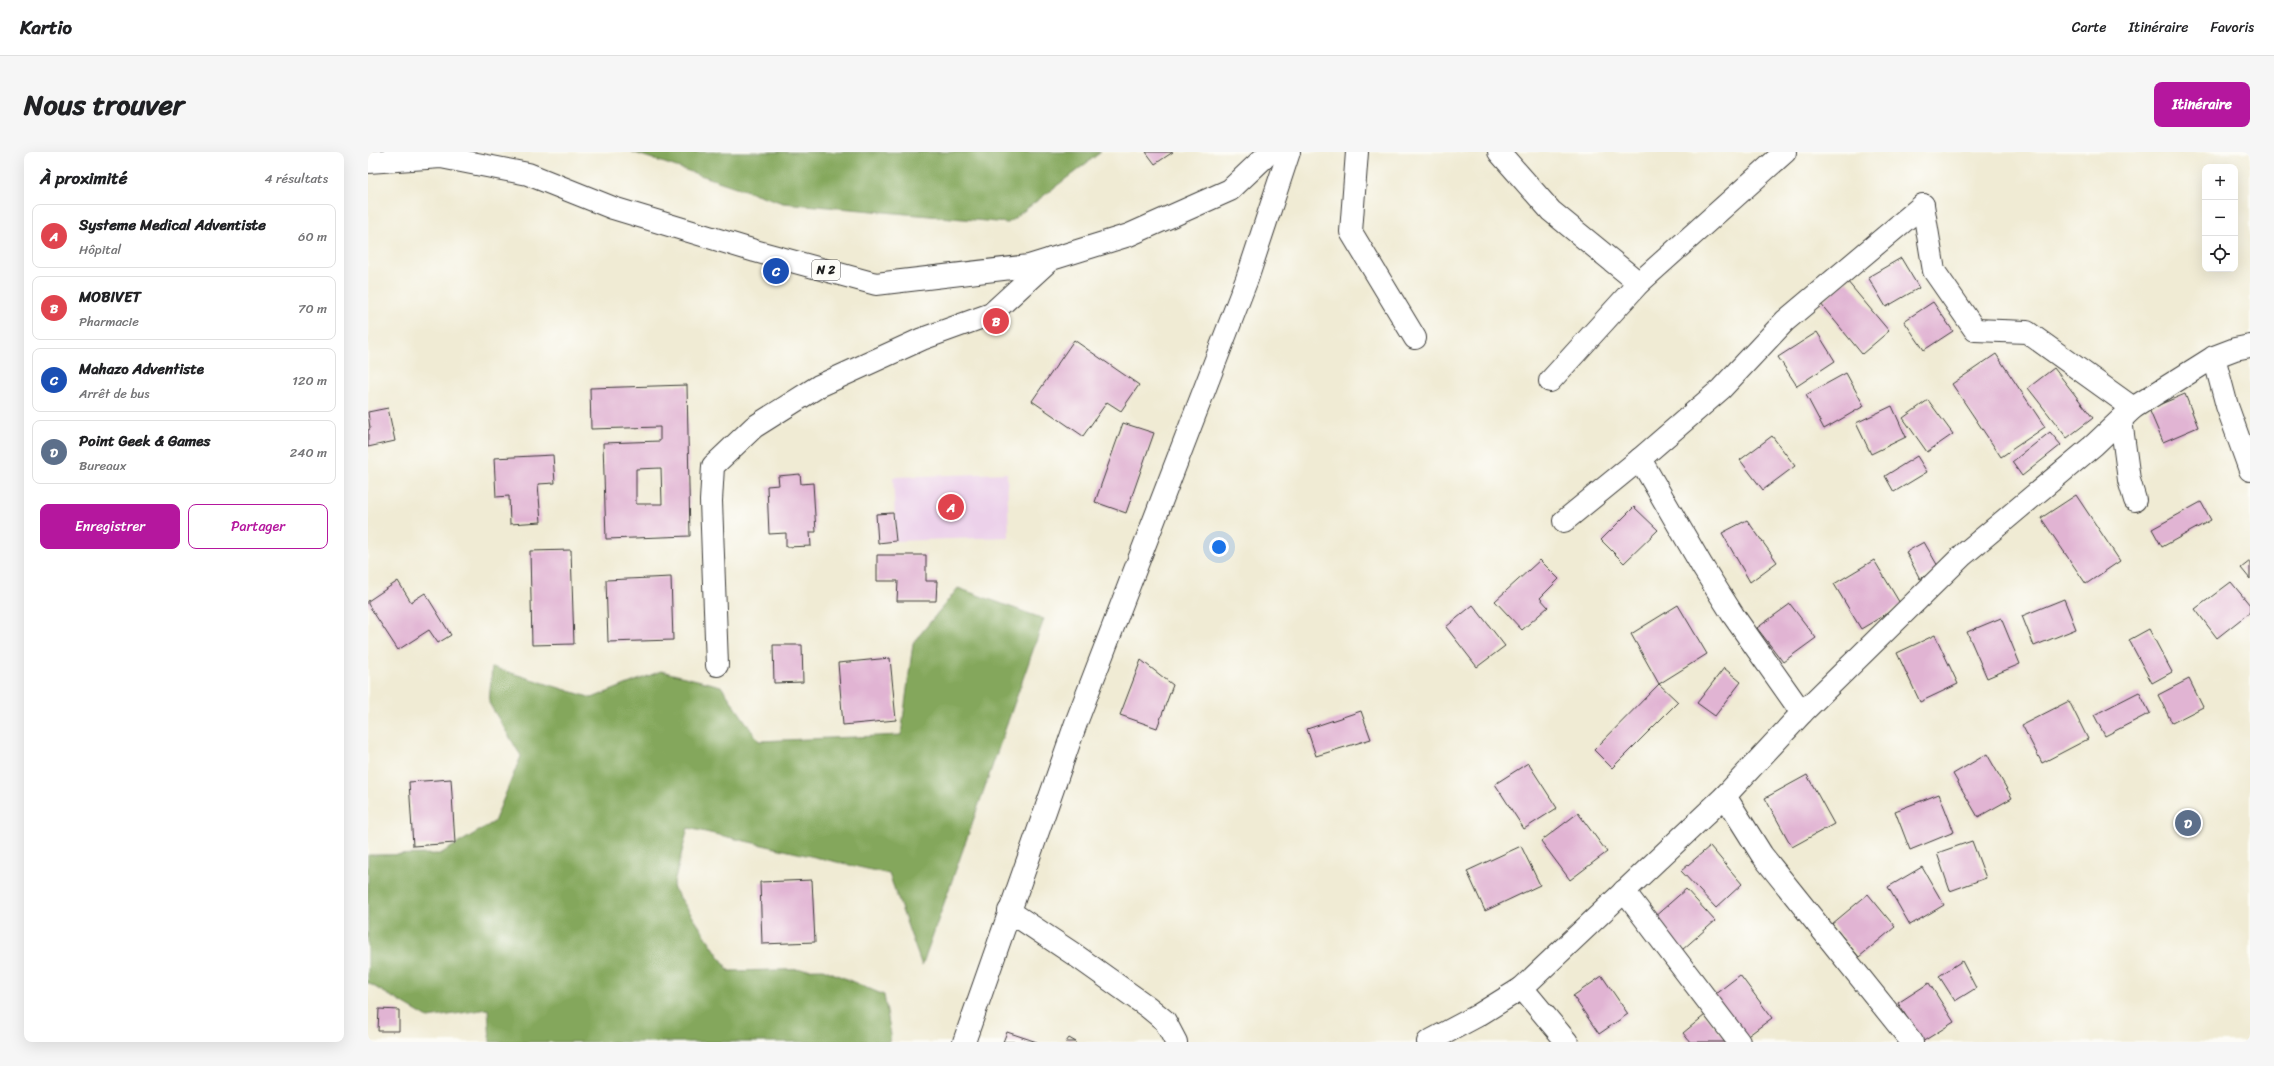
<!DOCTYPE html>
<html lang="fr">
<head>
<meta charset="utf-8">
<style>
  body { margin:0; font-family:Sriracha,sans-serif; background:#f6f6f6; color:#202124 }
  .controls { position:absolute; right:12px; top:12px; display:grid; overflow:hidden; border-radius:8px; box-shadow:0 4px 16px #0002 }
  .controls button { width:36px; height:36px; display:grid; place-items:center; padding:0; border:0; border-bottom:1px solid #e0e0e0; background:#fff; color:#202124; font:20px sans-serif }
  .you { position:absolute; left:851px; top:395px; width:14px; height:14px; margin:-10px; border:3px solid #fff; border-radius:50%; background:#1a73e8; box-shadow:0 0 0 6px #1a73e833 }
  .badge { display:grid; place-items:center; width:26px; height:26px; border-radius:50%; background:#b5179e; color:#fff; font-size:13px; font-weight:700 }
  .pin { position:absolute; translate:-50% -50%; border:2px solid #fff; box-shadow:0 1px 4px #0006 }
  .list { margin:0; padding:0; list-style:none }
  h2 { display:flex; justify-content:space-between; align-items:center; height:52px; margin:0; padding:0 16px; font-size:17px }
  h2 small { font-size:13px; font-weight:400; color:#757577 }
  .list li { display:grid; grid-template-columns:26px 1fr auto; gap:12px; align-items:center; box-sizing:border-box; height:64px; margin:0 8px 8px; padding:0 8px; border:1px solid #e0e0e0; border-radius:8px }
  .list b { display:block; font-size:15px; white-space:nowrap }
  .list p { margin:0; font-size:13px; white-space:nowrap; color:#757577 }
  .list em { font-size:13px; font-style:normal; color:#757577 }
  .actions { display:flex; gap:8px; padding:12px 16px }
  .actions a { flex:1; padding:9px 0; border:1px solid #b5179e; border-radius:8px; text-align:center; font-size:14px; color:#b5179e }
  .actions .main { background:#b5179e; color:#fff }
  .icon { flex:none; width:22px; height:22px; fill:none; stroke:currentColor; stroke-width:2; stroke-linecap:round; stroke-linejoin:round }
  .map { position:relative; flex:none; width:1882px; height:890px; overflow:hidden; border-radius:8px }
  header { display:flex; align-items:center; gap:24px; box-sizing:border-box; height:56px; padding:0 20px; background:#fff; border-bottom:1px solid #e0e0e0 }
  header strong { font-size:19px }
  nav { display:flex; gap:22px; margin-inline-start:auto; font-size:14px }
  .intro { display:flex; align-items:center; justify-content:space-between; box-sizing:border-box; height:96px; padding:0 24px }
  h1 { margin:0; font-size:28px }
  .button { padding:10px 18px; border-radius:8px; background:#b5179e; color:#fff; font-size:14px; font-weight:700 }
  main { display:flex; gap:24px; padding:0 24px }
  aside { flex:1; background:#fff; border-radius:8px; box-shadow:0 4px 16px #0002 }
  .map>svg:first-child { display:block }
</style>
</head>
<body>
<header>
<strong>Kartio</strong>
<nav><a>Carte</a><a>Itinéraire</a><a>Favoris</a></nav>
</header>
<div class="intro"><h1>Nous trouver</h1><a class="button">Itinéraire</a></div>
<main>
<aside>
<h2>À proximité<small>4 résultats</small></h2>
<ul class="list">
<li><span class="badge" style="background:#e0444e">A</span><div><b>Systeme Medical Adventiste</b><p>Hôpital</p></div><em>60 m</em></li>
<li><span class="badge" style="background:#e0444e">B</span><div><b>MOBIVET</b><p>Pharmacie</p></div><em>70 m</em></li>
<li><span class="badge" style="background:#1a4fb4">C</span><div><b>Mahazo Adventiste</b><p>Arrêt de bus</p></div><em>120 m</em></li>
<li><span class="badge" style="background:#5c6f8a">D</span><div><b>Point Geek &amp; Games</b><p>Bureaux</p></div><em>240 m</em></li>
</ul>
<div class="actions"><a class="main">Enregistrer</a><a>Partager</a></div>
</aside>
<div class="map">
<svg width="1882" height="890" viewBox="0 0 1882 890">
  <rect width="100%" height="100%" fill="#fdfcf7"/>
  <filter id="ink" filterUnits="userSpaceOnUse"><feTurbulence type="fractalNoise" baseFrequency=".025" numOctaves="2"/><feDisplacementMap in="SourceGraphic" scale="8" xChannelSelector="R" yChannelSelector="G"/><feConvolveMatrix kernelMatrix="1 2 1 2 8 2 1 2 1" color-interpolation-filters="sRGB"/></filter>
  <filter id="wash" filterUnits="userSpaceOnUse"><feTurbulence type="fractalNoise" baseFrequency=".012" numOctaves="4" result="noise"/><feDisplacementMap in="SourceGraphic" scale="16" xChannelSelector="R" yChannelSelector="G"/><feGaussianBlur stdDeviation="0.9" result="paint"/><feColorMatrix in="noise" values="0 0 0 0 0 0 0 0 0 0 0 0 0 0 0 0 0 1.4 0 .05"/><feComposite in="paint" operator="in"/></filter>
  <g filter="url(#wash)">
    <rect width="100%" height="100%" fill="#f0ebd4"/>
    <path fill="#ecd1ea" d="M639 321 641 385 528 389 525 325Z"/>
    <g fill="#84a75c" stroke="#50623c">
      <path d="M264 0H733L640 71 415 51Z"/>
      <path d="M590 436 676 467 554 814 521 722 320 676 305 735 361 819 455 817 516 843 523 883 521 890H122L120 857 60 866 0 831V703L72 702 126 670 153 604 121 551 124 515 224 546 293 519 353 534 391 589 533 583 545 491Z"/>
    </g>
    <g id="blocks">
      <g fill="#e1b4d3" fill-rule="evenodd">
        <path d="M778 0H805L787 12Z"/>
        <path d="M1533 106 1551 136 1518 155 1500 125Z"/>
        <path d="M1479 129 1521 179 1494 202 1452 151Z"/>
        <path d="M1565 150 1585 179 1556 198 1536 169Z"/>
        <path d="M1449 180 1467 209 1429 234 1410 205Z"/>
        <path d="M706 188 771 233 753 259 739 250 715 284 664 249Z"/>
        <path d="M1628 202 1677 275 1633 305 1584 232Z"/>
        <path d="M1686 216 1725 266 1699 286 1660 236Z"/>
        <path d="M1478 221 1496 254 1456 277 1438 243Z"/>
        <path d="M319 233 322 384 238 387 235 291 292 289V275L223 277 222 236ZM293 316 294 352H268V317Z"/>
        <path d="M1817 242 1830 275 1795 290 1781 257Z"/>
        <path d="M1560 248 1585 282 1559 300 1535 266Z"/>
        <path d="M1524 254 1538 285 1503 302 1488 271Z"/>
        <path d="M20 256 27 289 0 295V278L2 277 0 260Z"/>
        <path d="M755 271 786 281 758 361 727 350Z"/>
        <path d="M1682 280 1693 293 1654 324 1644 310Z"/>
        <path d="M1404 284 1427 314 1395 338 1372 308Z"/>
        <path d="M185 303 187 331 170 332 173 370 142 372 141 344 128 345 126 306Z"/>
        <path d="M1549 304 1559 320 1526 340 1517 324Z"/>
        <path d="M432 322 433 332 445 331 448 380H442L443 394 418 395V381L401 382 399 334 411 333 410 324Z"/>
        <path d="M1708 343 1752 409 1718 432 1673 366Z"/>
        <path d="M1833 350 1843 368 1794 395 1784 377Z"/>
        <path d="M1266 355 1290 378 1256 411 1233 388Z"/>
        <path d="M525 361 528 389 510 391 508 362Z"/>
        <path d="M1379 368 1409 410 1382 430 1354 381Z"/>
        <path d="M1556 390 1571 416 1552 427 1538 400Z"/>
        <path d="M203 398 206 492 164 493 162 399Z"/>
        <path d="M509 403H558V429H569L568 449H529L530 429H509Z"/>
        <path d="M1172 408 1191 427 1172 446 1180 455 1154 478 1127 449Z"/>
        <path d="M1506 408 1533 453 1493 477 1466 432Z"/>
        <path d="M1882 409V427L1873 416Z"/>
        <path d="M303 425 305 488 240 490 238 428Z"/>
        <path d="M30 429 43 450 57 441 83 483 70 491 61 478 30 498 0 452V449Z"/>
        <path d="M1863 430 1882 453V460L1849 486 1827 457Z"/>
        <path d="M1696 447 1708 477 1666 494 1654 464Z"/>
        <path d="M1422 452 1448 486 1415 510 1389 476Z"/>
        <path d="M1105 453 1137 494 1109 515 1078 475Z"/>
        <path d="M1310 453 1339 502 1291 532 1263 482Z"/>
        <path d="M1633 466 1652 512 1619 526 1599 480Z"/>
        <path d="M1781 477 1804 520 1784 531 1761 488Z"/>
        <path d="M1567 483 1590 532 1552 550 1529 501Z"/>
        <path d="M405 493H434L435 530 406 531Z"/>
        <path d="M522 506 528 568 475 573 470 511Z"/>
        <path d="M773 508 805 533 789 576 752 563Z"/>
        <path d="M1356 516 1373 530 1347 564 1329 551Z"/>
        <path d="M1821 527 1835 555 1804 571 1790 543Z"/>
        <path d="M1291 532 1310 550 1244 616 1226 598Z"/>
        <path d="M1771 540 1782 561 1737 584 1726 563Z"/>
        <path d="M1701 549 1720 587 1674 611 1654 573Z"/>
        <path d="M993 559 1003 587 948 604 939 577Z"/>
        <path d="M1619 602 1644 646 1610 665 1585 622Z"/>
        <path d="M1160 611 1189 656 1156 677 1127 632Z"/>
        <path d="M1439 623 1466 672 1424 695 1397 646Z"/>
        <path d="M83 627 87 691 45 694 41 630Z"/>
        <path d="M1571 642 1586 680 1542 698 1527 659Z"/>
        <path d="M1210 661 1239 700 1202 728 1173 689Z"/>
        <path d="M1604 689 1618 726 1582 739 1569 701Z"/>
        <path d="M1153 694 1172 733 1117 759 1099 719Z"/>
        <path d="M1342 694 1374 732 1348 756 1313 719Z"/>
        <path d="M1554 715 1576 753 1542 773 1520 735Z"/>
        <path d="M444 728 447 790 394 792 392 730Z"/>
        <path d="M1318 737 1347 769 1314 798 1285 766Z"/>
        <path d="M1500 742 1527 775 1491 805 1464 772Z"/>
        <path d="M1594 809 1608 836 1587 849 1571 824Z"/>
        <path d="M1372 823 1404 866 1377 886 1346 843Z"/>
        <path d="M1234 824 1260 862 1231 882 1205 844Z"/>
        <path d="M1561 831 1586 870 1554 890 1530 851Z"/>
        <path d="M11 857 31 858V879H10Z"/>
        <path d="M1337 863 1359 890H1322L1315 881Z"/>
        <path d="M639 880 669 890H635Z"/>
        <path d="M701 886 708 890H698Z"/>
      </g>
    </g>
  </g>
  <g filter="url(#ink)">
    <use href="#blocks" fill-opacity="0" stroke="#3c3b38" stroke-width="1"/>
    <g fill="none" stroke-linecap="round" stroke-linejoin="round">
      <g stroke="#3c3b38" stroke-width="24">
        <g id="minor">
          <path d="M989 0 983 80 1047 186"/>
          <path d="M1131 0 1183 59 1271 131"/>
          <path d="M1555 53 1566 119 1607 178 1659 180 1765 256"/>
          <path d="M1846 205 1859 254 1882 318"/>
          <path d="M1182 229 1271 131 1417 0"/>
          <path d="M1753 268 1761 328 1767 348"/>
          <path d="M1272 307 1334 414 1365 463 1434 561"/>
          <path d="M1196 369 1272 307 1353 237 1417 169 1555 53"/>
          <path d="M349 513 343 349 345 314 386 275 451 234 554 187 623 162 683 107"/>
          <path d="M1357 644 1394 703 1544 890"/>
          <path d="M1256 739 1371 890"/>
          <path d="M641 759 707 803 780 855 797 869 808 890"/>
          <path d="M1154 836 1199 890"/>
          <path d="M596 890 708 571 879 127 921 0"/>
          <path d="M1060 890 1109 864 1154 836 1357 644 1434 561 1595 403 1726 293 1765 256 1846 205 1867 197 1882 194"/>
        </g>
      </g>
      <g stroke="#3c3b38" stroke-width="24">
        <path id="major" d="M0 10 73 5 160 22 245 56 387 99 508 132 661 114 761 83 862 38 902 0"/>
      </g>
      <use href="#minor" stroke="#fff" stroke-width="22"/>
      <use href="#major" stroke="#fff" stroke-width="22"/>
    </g>
  </g>
  <g text-anchor="middle" stroke-width="3.5" stroke-linejoin="round" paint-order="stroke">
    <rect fill="#fdfcf7" stroke="#605f5e" stroke-width="1" x="444" y="108" width="28" height="20" rx="3"/>
    <g font-size="12" font-weight="bold" fill="#1c1c1c">
      <text x="458" y="122">N 2</text>
    </g>
  </g>
</svg>
<div class="controls">
<button>+</button>
<button>−</button>
<button><svg class="icon" aria-label="locate" viewBox="0 0 24 24"><circle cx="12" cy="12" r="6"/><path d="M12 2v4M12 18v4M2 12h4M18 12h4"/></svg></button>
</div>
<div class="you"></div>
<div class="pin badge" style="left:583px;top:355px;background:#e0444e">A</div>
<div class="pin badge" style="left:628px;top:169px;background:#e0444e">B</div>
<div class="pin badge" style="left:408px;top:119px;background:#1a4fb4">C</div>
<div class="pin badge" style="left:1820px;top:671px;background:#5c6f8a">D</div>
</div>
</main>
</body>
</html>
